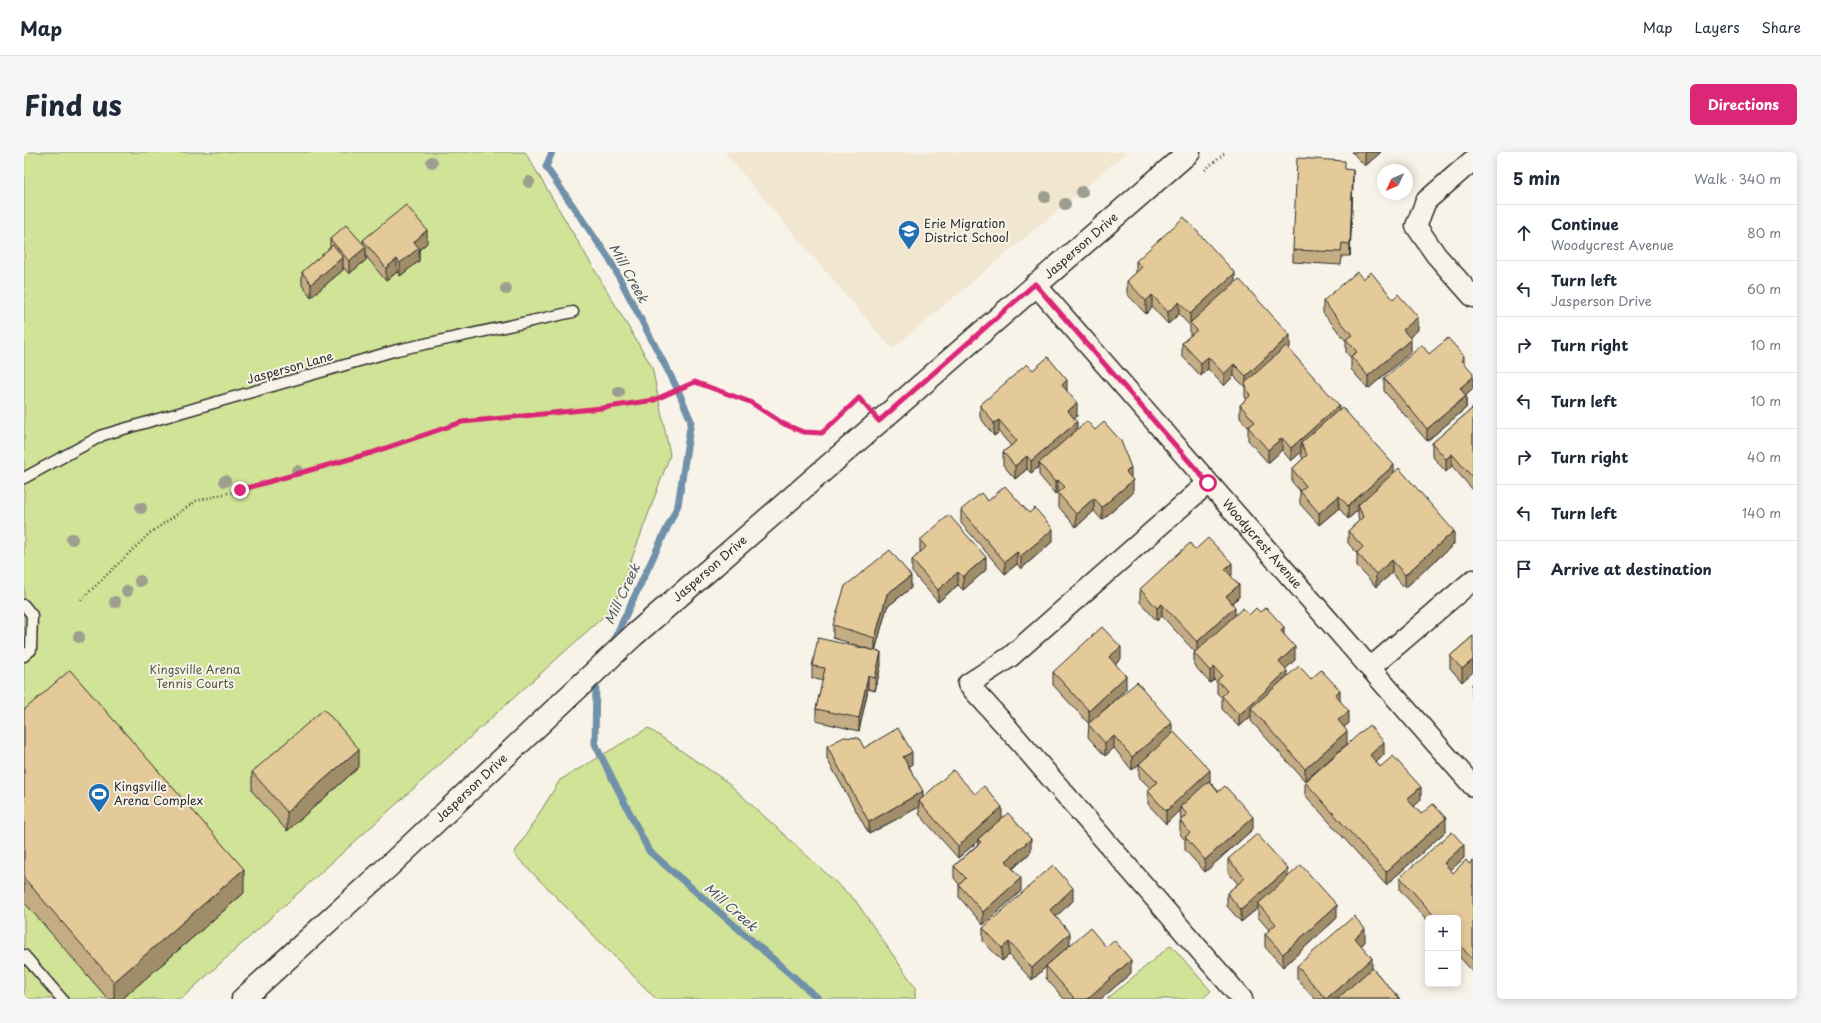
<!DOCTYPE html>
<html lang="en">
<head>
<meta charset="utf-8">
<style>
  body { margin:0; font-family:"Playpen Sans",sans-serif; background:#f6f6f7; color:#1f2937 }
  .controls { position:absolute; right:12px; bottom:12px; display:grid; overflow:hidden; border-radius:6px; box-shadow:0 2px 10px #0003 }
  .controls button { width:36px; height:36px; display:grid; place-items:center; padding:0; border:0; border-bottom:1px solid #e0e1e3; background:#fff; color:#1f2937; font:20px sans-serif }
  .compass { position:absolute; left:1353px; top:12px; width:36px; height:36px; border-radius:50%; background:#fff; box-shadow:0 2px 10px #0003; rotate:226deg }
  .stop { position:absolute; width:12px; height:12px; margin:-9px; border:3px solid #db2777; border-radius:50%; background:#fff }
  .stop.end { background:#db2777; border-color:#fff; box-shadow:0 1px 4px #0008 }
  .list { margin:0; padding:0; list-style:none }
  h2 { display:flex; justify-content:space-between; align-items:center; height:52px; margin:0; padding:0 16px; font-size:17px }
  h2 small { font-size:13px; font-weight:400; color:#747a83 }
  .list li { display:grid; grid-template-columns:26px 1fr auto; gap:12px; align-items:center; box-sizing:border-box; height:56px; padding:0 16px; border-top:1px solid #e0e1e3 }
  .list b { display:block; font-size:15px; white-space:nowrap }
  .list p { margin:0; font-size:13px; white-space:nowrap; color:#747a83 }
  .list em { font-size:13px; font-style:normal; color:#747a83 }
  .icon { flex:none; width:22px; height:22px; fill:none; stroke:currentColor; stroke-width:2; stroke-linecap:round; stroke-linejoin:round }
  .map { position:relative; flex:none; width:1449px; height:847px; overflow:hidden; border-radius:6px }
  header { display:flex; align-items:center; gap:24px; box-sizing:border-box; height:56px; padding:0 20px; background:#fff; border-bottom:1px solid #e0e1e3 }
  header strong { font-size:19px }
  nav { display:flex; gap:22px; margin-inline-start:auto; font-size:14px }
  .intro { display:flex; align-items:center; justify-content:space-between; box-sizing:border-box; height:96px; padding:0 24px }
  h1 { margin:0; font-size:28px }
  .button { padding:10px 18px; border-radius:6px; background:#db2777; color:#fff; font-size:14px; font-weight:700 }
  main { display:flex; gap:24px; padding:0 24px }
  aside { flex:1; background:#fff; border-radius:6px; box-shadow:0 2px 10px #0003 }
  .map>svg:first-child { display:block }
</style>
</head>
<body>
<header>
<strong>Map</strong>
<nav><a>Map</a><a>Layers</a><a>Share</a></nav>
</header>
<div class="intro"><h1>Find us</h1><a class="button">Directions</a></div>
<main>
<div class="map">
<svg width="1449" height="847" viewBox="0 0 1449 847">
  <rect width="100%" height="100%" fill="#f7f3e8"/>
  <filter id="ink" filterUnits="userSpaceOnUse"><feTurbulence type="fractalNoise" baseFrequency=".025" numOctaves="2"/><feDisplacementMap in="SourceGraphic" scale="8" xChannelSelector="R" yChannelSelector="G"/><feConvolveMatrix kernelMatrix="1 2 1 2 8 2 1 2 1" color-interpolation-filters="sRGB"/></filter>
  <g filter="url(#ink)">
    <path fill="#f1e6d0" d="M700 0H1103L868 197Z"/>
    <g fill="#d1e397" stroke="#7e8761">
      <path d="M0 0H501L628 215 646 303 590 455 157 847H0Z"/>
      <path d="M624 576 703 630 831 748 891 835V847H632L490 702 536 628Z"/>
      <path d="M1147 793 1187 839 1178 847H1083Z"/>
    </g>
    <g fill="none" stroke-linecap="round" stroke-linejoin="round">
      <g stroke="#7191aa" stroke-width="7">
        <path d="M528 0 522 15 586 108 654 238 667 269 654 353 587 494"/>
        <path d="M572 527 571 592 625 699 795 847"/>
      </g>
      <g stroke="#2b2b2b" stroke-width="13">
        <g id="lane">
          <path d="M0 326 79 283 373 198 549 160"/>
          <path d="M0 453 8 463 7 498 0 504"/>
          <path d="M0 803 38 847"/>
        </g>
      </g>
      <g stroke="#2b2b2b" stroke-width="23">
        <g id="street">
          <path d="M1449 8 1402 49 1392 74 1412 103 1449 145"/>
          <path id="s1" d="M1011 132 1449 634"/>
          <path d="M1184 331 986 505 944 532 982 574 1218 847"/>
          <path d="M1346 516 1449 428"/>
        </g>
      </g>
      <g stroke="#2b2b2b" stroke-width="25">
        <g id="secondary">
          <path id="s2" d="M219 847 367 712 609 484 1165 0"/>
        </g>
      </g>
      <g stroke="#2b2b2b" stroke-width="2.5" stroke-dasharray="1 3" stroke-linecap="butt">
        <path d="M1181 18 1202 0"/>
        <path d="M57 448 126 381 172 349 216 338 347 301 438 270 578 256 630 248 671 230 726 250 760 272 779 280 798 281 835 246 841 253"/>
      </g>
      <use href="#lane" stroke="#f7f3e8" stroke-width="10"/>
      <use href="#street" stroke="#f7f3e8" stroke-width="20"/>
      <use href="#secondary" stroke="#f7f3e8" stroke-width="22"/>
    </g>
    <g fill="#9d9e8f">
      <circle cx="408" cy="10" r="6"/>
      <circle cx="505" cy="30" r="6"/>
      <circle cx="1058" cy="40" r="6"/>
      <circle cx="1021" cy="45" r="6"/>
      <circle cx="1041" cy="52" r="6"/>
      <circle cx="482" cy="137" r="6"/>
      <circle cx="595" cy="240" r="6"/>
      <circle cx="273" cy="319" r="6"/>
      <circle cx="201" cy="329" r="6"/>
      <circle cx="117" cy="356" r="6"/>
      <circle cx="48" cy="387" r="6"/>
      <circle cx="116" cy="429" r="6"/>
      <circle cx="103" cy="439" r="6"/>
      <circle cx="91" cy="450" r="6"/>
      <circle cx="55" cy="485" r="6"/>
    </g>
    <g fill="#c4ad84" stroke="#2b2b2b">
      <path d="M1328 0H1357L1341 14Z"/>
      <path d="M1321 17 1329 30 1326 104H1318L1317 113 1269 110V98Z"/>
      <path d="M306 87 339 92V88L403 91 395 98V109L376 124 373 120 362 129 342 104V108L325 122 319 115V118L287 145 278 133V120L306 96Z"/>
      <path d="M1112 109 1211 130 1266 195 1265 197 1315 257 1430 392 1381 436 1368 421 1352 435 1333 414V401L1324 391V379L1335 369 1334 365V358L1324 367 1315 356 1295 373 1276 352V339L1268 330V317L1279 307 1277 303V300L1267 309 1258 298 1244 311 1224 288V275L1216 266V253L1222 247 1221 244V235L1210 224 1200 234 1184 217 1177 224 1158 204V191L1166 184V174L1155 162 1144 172 1128 155 1122 162 1103 142V129L1112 121Z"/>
      <path d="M1339 127 1394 178 1385 185 1387 200 1344 237 1327 217V206L1322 200V189L1299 161V149Z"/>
      <path d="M1405 202 1440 211 1449 237 1442 243V256L1403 289 1360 239V226Z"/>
      <path d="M1009 218 1043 239 1053 264 1050 267 1053 278 1107 326 1109 341 1078 368 1070 359 1052 375 1034 354V340L1031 342 1015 323V315L1007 321 1003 317 991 327 979 313V300L987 294 975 280 970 284 956 265V253Z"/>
      <path d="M1449 256V338L1428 314 1422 320 1408 304V291Z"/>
      <path d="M964 349 1029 389 997 417 993 412 981 422 937 371V358Z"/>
      <path d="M896 388 962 418 939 438 934 433 914 450 888 420V408L896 400Z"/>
      <path d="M1171 398 1208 423 1207 424 1215 445 1208 451 1211 463H1225L1260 483 1271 508 1261 517 1263 524 1287 527 1316 548 1325 571 1320 575 1323 592 1281 629 1227 569V564L1215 575 1198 557V546L1193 541V531L1190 528 1186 531 1170 513V501L1171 500 1138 464 1133 469 1116 450V437Z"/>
      <path d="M887 436 863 455 851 499 809 486V473Z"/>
      <path d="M1449 484 1438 530 1426 516V504Z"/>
      <path d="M1097 507 1091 512 1102 537 1065 571 1148 582 1186 630 1229 677 1181 720 1161 698V688L1156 682V669L1157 668 1156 658 1142 672 1124 652V639L1126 636 1115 625V612L1119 608 1108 618 1090 596 1081 604 1064 585 1065 572 1029 533V520Z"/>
      <path d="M857 513 851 539 844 537 835 579 792 569V557L799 529 788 526V514Z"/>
      <path d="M1449 531V545H1448V532Z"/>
      <path d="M0 558 220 741 98 847H84L0 750Z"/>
      <path d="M803 594 840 596 888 613 885 614 899 645 951 642 978 666 1007 700 989 717 997 739 959 773 935 745V732L930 726V714L954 692V689L934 706 895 662V655L845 682 803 607Z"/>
      <path d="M1360 603 1352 610 1356 615 1397 648 1390 654 1397 662 1422 679 1362 733 1281 643V630Z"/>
      <path d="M335 615 263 679 228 639V620Z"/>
      <path d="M1440 706 1426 718 1429 721 1445 712 1449 709V820L1434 803V766H1404V769L1376 738V725Z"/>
      <path d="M1204 707 1264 725 1313 766 1259 815 1241 795V782L1245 778 1234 765V756L1217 770 1203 754V741L1214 732 1204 720Z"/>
      <path d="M1049 749 1032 764 1046 793 1082 795 1107 821 1077 847H1040L1022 826V815L1008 828 985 803 978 809 959 789V776Z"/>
      <path d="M1341 790 1337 794 1348 816 1376 847H1291L1273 827V814Z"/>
    </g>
    <g fill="#a08d6b" stroke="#2b2b2b">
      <path d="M1343 0H1357L1341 14V2Z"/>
      <path d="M1329 18V30L1326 104V92Z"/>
      <path d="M403 78V91L395 98V109L376 124V111L390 90Z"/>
      <path d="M342 95V108L325 122V109Z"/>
      <path d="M319 105V118L287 145V132Z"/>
      <path d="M373 107V120L362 129V116Z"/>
      <path d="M1211 121V133L1166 171V162Z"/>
      <path d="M1128 143V155L1122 162V149Z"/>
      <path d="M1155 150V162L1144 172V160Z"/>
      <path d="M1394 165V178L1379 191V178Z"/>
      <path d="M1266 183V195L1223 236 1222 233V224Z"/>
      <path d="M1387 187V200L1344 237V224Z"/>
      <path d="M1440 204V217L1437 207Z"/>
      <path d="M1184 205V217L1177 224V211Z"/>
      <path d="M1210 212V224L1200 234V222Z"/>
      <path d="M1449 225V237L1436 249V236Z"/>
      <path d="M1043 228V241L1038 233Z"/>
      <path d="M1442 244V256L1403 289V277Z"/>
      <path d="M1053 251V264L1044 272V259Z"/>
      <path d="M1315 253V266L1277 291V300L1267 309V296Z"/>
      <path d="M975 268V280L970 284V271Z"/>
      <path d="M1053 270V283L1015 311V315L1007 321V309Z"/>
      <path d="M1258 286V298L1244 311V298Z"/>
      <path d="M1428 302V314L1422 320V307Z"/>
      <path d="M1003 304V317L991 327V314Z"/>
      <path d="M1370 313V326L1334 353V358L1324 367V354Z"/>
      <path d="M1107 316V329L1102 320Z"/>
      <path d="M1034 328V340L1031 342V330Z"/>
      <path d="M1109 328V341L1078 368V355Z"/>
      <path d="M1315 344V356L1295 373V361Z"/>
      <path d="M1070 346V359L1052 375V362Z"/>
      <path d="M1029 377V389L997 417V404Z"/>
      <path d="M1430 379V392L1381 436V423Z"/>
      <path d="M993 400V412L981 422V410Z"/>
      <path d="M962 405V418L939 438V425Z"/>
      <path d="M1368 408V421L1352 435V422Z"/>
      <path d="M1208 411V423L1201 430V417Z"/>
      <path d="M934 420V433L914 450V438Z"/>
      <path d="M887 424V436L863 455 851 499V486L863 442Z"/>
      <path d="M1215 433V445L1202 457V444Z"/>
      <path d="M1138 452V464L1133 469V456Z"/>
      <path d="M1211 455V467L1173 503V490Z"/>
      <path d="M1260 475V488L1257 479Z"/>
      <path d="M1097 495V507L1085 518V505Z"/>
      <path d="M1271 495V508L1255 523V510Z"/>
      <path d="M857 500V513L851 539V526Z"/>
      <path d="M1449 508V520L1438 530V517Z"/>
      <path d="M1190 515V528L1186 531V519Z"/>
      <path d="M1263 519V532L1227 556V564L1215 575V563Z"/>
      <path d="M844 524V537L835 579V566Z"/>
      <path d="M1102 524V537L1065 572V559Z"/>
      <path d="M1316 538V551L1311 543Z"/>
      <path d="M1325 559V571L1314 581V568Z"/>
      <path d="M1148 571V584L1108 618V605Z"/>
      <path d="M1323 579V592L1281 629V617Z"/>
      <path d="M1090 584V596L1081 604V591Z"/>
      <path d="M1360 590V603L1346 616V603Z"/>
      <path d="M335 597V615L263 679V660Z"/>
      <path d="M888 600V613L879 617V605Z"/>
      <path d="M1186 618V631L1156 655V658L1142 672V659Z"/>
      <path d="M1397 635V648L1383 660V647Z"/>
      <path d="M899 639V652L895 649V655L845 682V670Z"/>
      <path d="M978 655V667L954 687V689L934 706V694Z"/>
      <path d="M1229 665V677L1181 720V708Z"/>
      <path d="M1422 666V679L1362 733V720Z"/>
      <path d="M1007 687V700L982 722V709Z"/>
      <path d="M1440 693V706L1420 724V711Z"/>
      <path d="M220 717V741L98 847H90V830Z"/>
      <path d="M1264 717V730L1234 752V756L1217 770V758Z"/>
      <path d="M997 726V739L959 773V760Z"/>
      <path d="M1049 736V749L1026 770V758Z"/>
      <path d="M1313 753V766L1259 815V802Z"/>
      <path d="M1341 777V790L1331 799V786Z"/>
      <path d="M1046 781V793L1022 814V815L1008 828V816Z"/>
      <path d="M985 790V803L978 809V796Z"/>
      <path d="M1348 806V818L1315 847H1302Z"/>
      <path d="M1107 808V821L1077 847H1063Z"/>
    </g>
    <g fill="#e4c999" stroke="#2b2b2b">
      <path d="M1273 6 1321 9V17L1329 18 1326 92 1318 91 1317 100 1269 98Z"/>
      <path d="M382 53 403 78 390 90 395 96 376 111 373 107 362 116 339 88Z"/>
      <path d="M1160 65 1211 121 1166 162 1155 150 1144 160 1128 143 1122 149 1103 129 1118 115 1112 109Z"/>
      <path d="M322 73 342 95 325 109 306 87Z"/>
      <path d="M309 93 319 105 287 132 278 120Z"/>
      <path d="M1333 120 1339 127 1347 120 1369 147 1374 142 1394 165 1379 178 1387 187 1344 224 1327 204 1333 200 1322 187 1328 183 1299 149Z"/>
      <path d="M1215 127 1266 183 1222 224 1210 212 1200 222 1184 205 1177 211 1158 191 1173 178 1166 171Z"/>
      <path d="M1424 186 1440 204 1437 207 1449 221V225L1436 236 1442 244 1403 277 1360 226 1398 193 1405 202Z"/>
      <path d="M1262 194 1315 253 1267 296 1258 286 1244 298 1224 275 1231 270 1216 253 1226 244 1221 231Z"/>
      <path d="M1024 205 1043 228 1038 233 1053 251 1044 259 1053 270 1007 309 1003 304 991 314 979 300 993 289 975 268 970 271 956 253 1003 212 1009 218Z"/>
      <path d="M1318 255 1370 313 1324 354 1315 344 1295 361 1276 339 1282 334 1268 317 1283 303 1277 291Z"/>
      <path d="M1449 256V326L1428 302 1422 307 1408 291Z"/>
      <path d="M1063 269 1071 278 1080 270 1097 289 1107 316 1102 320 1109 328 1078 355 1070 346 1052 362 1034 341 1041 335 1034 328 1031 330 1015 311Z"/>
      <path d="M1375 316 1430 379 1381 423 1368 408 1352 422 1333 401 1339 395 1324 379 1339 365 1334 353Z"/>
      <path d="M981 334 1005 361 1011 356 1029 377 997 404 993 400 981 410 937 358 957 341 964 349Z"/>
      <path d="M925 363 962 405 939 425 934 420 914 438 888 408 902 395 896 388Z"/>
      <path d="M1184 386 1208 411 1201 417 1215 433 1202 444 1211 455 1173 490 1138 452 1133 456 1116 437 1166 391 1171 398Z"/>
      <path d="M866 398 887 424 863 442 851 486 809 473 821 434Z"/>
      <path d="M1242 455 1260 475 1257 479 1271 495 1255 510 1263 519 1215 563 1198 544 1203 539 1193 528 1198 524 1190 515 1186 519 1170 501 1219 456 1225 463 1232 456 1236 460Z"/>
      <path d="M1078 475 1097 495 1085 505 1102 524 1065 559 1029 520Z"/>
      <path d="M1449 484V508L1438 517 1426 504Z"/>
      <path d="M794 486 857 500 851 526 844 524 835 566 792 557 801 516 788 514Z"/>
      <path d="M1275 514 1287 527 1297 518 1316 538 1311 543 1325 559 1314 568 1323 579 1281 617 1227 556Z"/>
      <path d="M46 518 220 717 90 830 0 726V558Z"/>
      <path d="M1113 530 1148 571 1108 605 1090 584 1081 591 1064 572Z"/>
      <path d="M300 557 335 597 263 660 228 620Z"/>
      <path d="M1345 573 1360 590 1346 603 1356 615 1369 604 1397 635 1383 647 1397 662 1409 652 1422 666 1362 720 1281 630Z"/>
      <path d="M874 576 888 600 879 605 899 639 845 670 803 594 820 585 835 586 840 596Z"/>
      <path d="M1150 580 1186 618 1142 659 1124 639 1133 630 1115 612Z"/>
      <path d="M929 618 951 642 960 634 978 655 934 694 895 649Z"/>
      <path d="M1185 629 1194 640 1201 634 1229 665 1181 708 1161 685 1166 681 1156 669 1163 662 1156 655Z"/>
      <path d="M984 661 1007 687 982 709 997 726 959 760 935 733 942 726 930 714 957 690 954 687Z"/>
      <path d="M1428 680 1440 693 1420 711 1429 721 1442 708 1445 712 1449 709V733L1448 734 1449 735V808L1434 791V766H1412L1376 725Z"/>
      <path d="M1233 682 1264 717 1217 758 1203 741 1221 726 1204 707Z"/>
      <path d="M1029 713 1049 736 1026 758 1046 781 1008 816 985 790 978 796 959 776Z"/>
      <path d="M1277 713 1313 753 1259 802 1241 782 1252 772 1234 752Z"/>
      <path d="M1330 764 1341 777 1331 786 1348 806 1302 847 1273 814Z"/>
      <path d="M1066 776 1082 795 1090 788 1107 808 1063 847H1051L1022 814Z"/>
      <path d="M1348 816 1376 847H1313Z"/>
    </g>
  </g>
  <g fill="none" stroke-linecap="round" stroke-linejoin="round" filter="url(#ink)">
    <path stroke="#db2777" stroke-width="5" d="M216 338 347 301 438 270 578 256 630 248 671 230 726 250 760 272 779 280 798 281 835 246 855 269 1011 132 1184 331"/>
  </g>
  <defs>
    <g id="school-pin" transform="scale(1.15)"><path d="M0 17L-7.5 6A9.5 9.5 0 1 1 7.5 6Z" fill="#1f6fb2" stroke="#f7f3e8"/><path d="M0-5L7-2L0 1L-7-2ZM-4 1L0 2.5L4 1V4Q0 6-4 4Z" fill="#fff"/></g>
    <g id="stadium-pin" transform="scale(1.15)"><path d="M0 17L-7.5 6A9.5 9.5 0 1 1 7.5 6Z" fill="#1f6fb2" stroke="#f7f3e8"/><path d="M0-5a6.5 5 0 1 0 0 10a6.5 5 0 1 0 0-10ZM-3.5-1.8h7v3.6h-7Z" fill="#fff"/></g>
  </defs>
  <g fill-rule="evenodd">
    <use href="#school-pin" x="885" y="79"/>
    <use href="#stadium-pin" x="75" y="642"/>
  </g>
  <g text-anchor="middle" stroke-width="4" stroke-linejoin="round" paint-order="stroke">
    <g font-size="12" fill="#2b2b2b" stroke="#f7f3e8" text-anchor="start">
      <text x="900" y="76">Erie Migration<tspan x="900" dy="14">District School</tspan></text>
      <text x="90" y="639">Kingsville<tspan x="90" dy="14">Arena Complex</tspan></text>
    </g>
    <g font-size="12" fill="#2b2b2b" stroke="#f7f3e8">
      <text dy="4" stroke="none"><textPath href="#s2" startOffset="1127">Jasperson Drive</textPath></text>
      <text transform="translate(266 216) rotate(-16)" y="4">Jasperson Lane</text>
      <text dy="4" stroke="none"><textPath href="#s1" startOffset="345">Woodycrest Avenue</textPath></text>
      <text dy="4" stroke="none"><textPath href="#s2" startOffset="635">Jasperson Drive</textPath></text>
      <text dy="4" stroke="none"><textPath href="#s2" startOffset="311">Jasperson Drive</textPath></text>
    </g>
    <g font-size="12" fill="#545946" stroke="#f7f3e8">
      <text x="171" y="522">Kingsville Arena<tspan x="171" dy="14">Tennis Courts</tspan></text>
    </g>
    <g font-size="13" font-style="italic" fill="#485660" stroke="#f7f3e8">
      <text transform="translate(605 121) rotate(61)" y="5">Mill Creek</text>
      <text transform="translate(598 442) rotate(-65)" y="5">Mill Creek</text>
      <text transform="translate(707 755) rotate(41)" y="5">Mill Creek</text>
    </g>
  </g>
</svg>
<div class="controls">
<button>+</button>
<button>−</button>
</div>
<svg class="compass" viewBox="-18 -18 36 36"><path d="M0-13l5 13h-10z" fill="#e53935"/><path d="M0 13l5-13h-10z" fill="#747a83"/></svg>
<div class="stop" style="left:1184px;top:331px"></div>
<div class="stop end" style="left:216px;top:338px"></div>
</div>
<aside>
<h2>5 min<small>Walk · 340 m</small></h2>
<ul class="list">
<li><svg class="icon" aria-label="ahead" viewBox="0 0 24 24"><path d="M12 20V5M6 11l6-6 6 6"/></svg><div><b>Continue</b><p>Woodycrest Avenue</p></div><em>80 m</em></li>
<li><svg class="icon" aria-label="left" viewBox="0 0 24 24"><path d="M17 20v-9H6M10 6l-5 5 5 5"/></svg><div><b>Turn left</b><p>Jasperson Drive</p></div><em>60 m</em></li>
<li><svg class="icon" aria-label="right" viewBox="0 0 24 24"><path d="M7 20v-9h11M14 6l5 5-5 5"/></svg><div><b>Turn right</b></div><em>10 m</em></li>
<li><svg class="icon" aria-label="left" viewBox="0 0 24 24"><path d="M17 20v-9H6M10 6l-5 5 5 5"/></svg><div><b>Turn left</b></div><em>10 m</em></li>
<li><svg class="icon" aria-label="right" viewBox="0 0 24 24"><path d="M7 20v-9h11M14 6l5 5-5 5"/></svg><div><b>Turn right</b></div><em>40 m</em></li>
<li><svg class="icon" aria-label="left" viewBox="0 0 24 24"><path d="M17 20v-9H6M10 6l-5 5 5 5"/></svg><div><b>Turn left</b></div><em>140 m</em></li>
<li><svg class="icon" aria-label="arrive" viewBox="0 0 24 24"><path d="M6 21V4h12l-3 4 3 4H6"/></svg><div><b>Arrive at destination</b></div></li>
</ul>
</aside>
</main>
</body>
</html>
